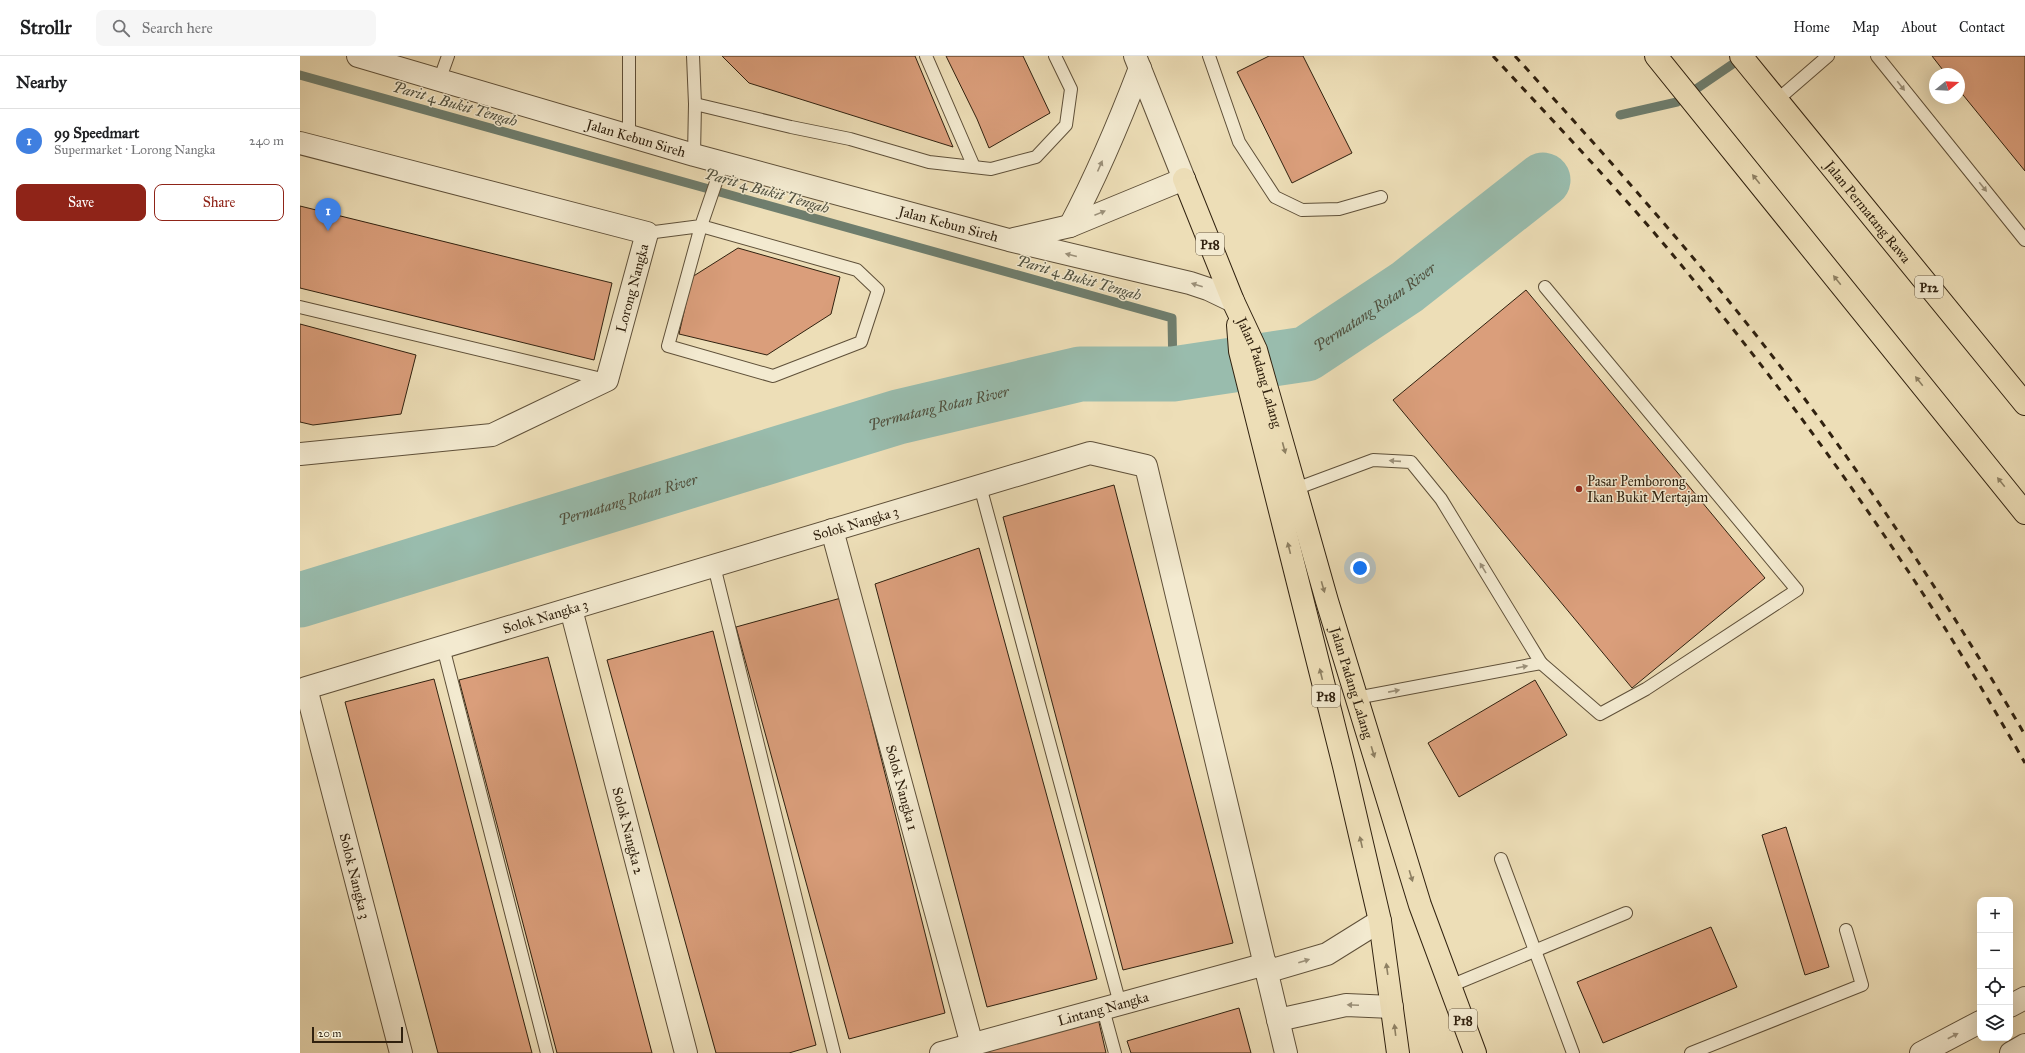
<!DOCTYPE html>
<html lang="en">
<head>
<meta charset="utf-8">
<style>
  body { margin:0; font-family:"IM FELL Great Primer",serif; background:#f6f6f6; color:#202124 }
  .controls { position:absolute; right:12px; bottom:12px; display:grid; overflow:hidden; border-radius:8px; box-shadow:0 4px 16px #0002 }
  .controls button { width:36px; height:36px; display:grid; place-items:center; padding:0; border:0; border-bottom:1px solid #e0e0e0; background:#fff; color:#202124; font:20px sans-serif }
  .compass { position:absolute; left:1629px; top:12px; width:36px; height:36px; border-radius:50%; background:#fff; box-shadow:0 4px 16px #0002; rotate:72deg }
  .scale { position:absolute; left:12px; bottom:10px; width:91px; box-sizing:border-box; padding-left:4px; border:2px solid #30210f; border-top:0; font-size:11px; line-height:14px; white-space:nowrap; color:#30210f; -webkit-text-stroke:3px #f3ead0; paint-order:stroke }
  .you { position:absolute; left:1060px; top:512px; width:14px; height:14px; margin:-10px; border:3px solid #fff; border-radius:50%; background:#1a73e8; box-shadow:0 0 0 6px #1a73e833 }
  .badge { display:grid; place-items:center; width:26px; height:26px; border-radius:50%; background:#8f2418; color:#fff; font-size:13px; font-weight:700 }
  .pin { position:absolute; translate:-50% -33px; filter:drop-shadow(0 1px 2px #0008) }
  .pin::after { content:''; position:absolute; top:21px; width:14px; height:12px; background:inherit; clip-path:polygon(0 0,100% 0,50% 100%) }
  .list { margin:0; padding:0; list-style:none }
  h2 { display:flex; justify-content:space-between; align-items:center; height:52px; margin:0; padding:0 16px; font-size:17px }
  h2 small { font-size:13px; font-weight:400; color:#757577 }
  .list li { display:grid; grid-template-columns:26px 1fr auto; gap:12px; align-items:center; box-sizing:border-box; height:64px; padding:0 16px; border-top:1px solid #e0e0e0 }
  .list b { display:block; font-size:15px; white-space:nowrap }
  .list p { margin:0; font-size:13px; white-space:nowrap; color:#757577 }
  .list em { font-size:13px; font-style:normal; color:#757577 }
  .actions { display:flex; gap:8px; padding:12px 16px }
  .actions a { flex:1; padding:9px 0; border:1px solid #8f2418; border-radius:8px; text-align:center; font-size:14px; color:#8f2418 }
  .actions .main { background:#8f2418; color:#fff }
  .icon { flex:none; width:22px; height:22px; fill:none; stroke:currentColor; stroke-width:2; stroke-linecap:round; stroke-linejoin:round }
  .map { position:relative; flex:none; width:1725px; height:997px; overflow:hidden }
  header { display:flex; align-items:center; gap:24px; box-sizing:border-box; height:56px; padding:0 20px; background:#fff; border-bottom:1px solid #e0e0e0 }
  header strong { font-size:19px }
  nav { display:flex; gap:22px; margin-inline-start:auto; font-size:14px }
  .search { width:280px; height:36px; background:#f6f6f6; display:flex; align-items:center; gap:10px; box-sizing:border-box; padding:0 14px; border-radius:8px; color:#757577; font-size:15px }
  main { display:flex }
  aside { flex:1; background:#fff }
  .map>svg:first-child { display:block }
</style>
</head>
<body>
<header>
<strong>Strollr</strong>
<div class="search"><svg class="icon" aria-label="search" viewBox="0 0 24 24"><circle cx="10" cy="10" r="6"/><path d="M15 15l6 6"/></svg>Search here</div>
<nav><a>Home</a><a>Map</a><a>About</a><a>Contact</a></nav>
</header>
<main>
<aside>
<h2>Nearby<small></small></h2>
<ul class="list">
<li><span class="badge" style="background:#3f7fe0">1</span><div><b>99 Speedmart</b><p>Supermarket · Lorong Nangka</p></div><em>240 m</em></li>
</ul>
<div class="actions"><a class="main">Save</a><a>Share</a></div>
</aside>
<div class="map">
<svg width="1725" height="997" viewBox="0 0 1725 997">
  <rect width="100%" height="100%" fill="#eddeb7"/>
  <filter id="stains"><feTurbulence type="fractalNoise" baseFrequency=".005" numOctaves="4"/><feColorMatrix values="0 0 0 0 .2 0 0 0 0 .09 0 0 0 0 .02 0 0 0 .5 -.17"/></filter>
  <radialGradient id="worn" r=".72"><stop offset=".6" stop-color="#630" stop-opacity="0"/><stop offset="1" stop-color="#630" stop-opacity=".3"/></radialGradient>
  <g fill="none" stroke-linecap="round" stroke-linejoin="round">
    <g stroke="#6f7e6e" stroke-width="9">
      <path d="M0 19 872 262 873 318"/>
      <path d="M1320 59 1377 46 1443 1"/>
    </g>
    <path stroke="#99bcad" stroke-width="55" id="s1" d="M0 544 598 361 780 318H873L1006 298 1107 231 1243 124"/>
  </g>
  <g fill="#da9e7b" stroke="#30210f">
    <path d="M422 0H615L653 91 449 27Z"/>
    <path d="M646 0H723L750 57 689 92 677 63Z"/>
    <path d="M969 0H1003L1052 97 992 127 937 16Z"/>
    <path d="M1632 0H1725V115L1659 34V18H1646Z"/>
    <path d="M0 150 312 227 294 304 0 232Z"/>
    <path d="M438 192 540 221 531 258 467 299 379 278 392 221Z"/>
    <path d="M1226 234 1465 522 1332 632 1093 344Z"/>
    <path d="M0 268 116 299 101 358 13 369 0 366Z"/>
    <path d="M814 429 933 887 823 914 703 461Z"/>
    <path d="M679 492 797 923 687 951 575 528Z"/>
    <path d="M541 542 645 957 549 983 436 571Z"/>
    <path d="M413 575 516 989 489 997H416L307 604Z"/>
    <path d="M248 601 352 997H257L159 624Z"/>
    <path d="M134 623 232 997H138L45 646Z"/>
    <path d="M1235 624 1267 679 1159 741 1128 687Z"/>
    <path d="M1486 771 1529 911 1505 919 1462 779Z"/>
    <path d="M1411 871 1437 931 1303 987 1277 926Z"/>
    <path d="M939 952 951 997H831L827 985Z"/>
    <path d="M798 962 806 997H674Z"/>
  </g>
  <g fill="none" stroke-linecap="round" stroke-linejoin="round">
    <g stroke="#5f5039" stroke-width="14">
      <g id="service">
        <path d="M393 0 395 48 394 99"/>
        <path d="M626 0 674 111"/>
        <path d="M909 0 939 86 975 141 1002 154 1039 153 1081 141"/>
        <path d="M1577 0 1725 184"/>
        <path d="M139 25 148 0"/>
        <path d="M1476 45 1528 0"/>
        <path d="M395 48 491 71 550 83 629 106 691 113 736 101 766 69 771 33 755 0"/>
        <path d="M328 79 329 71V0"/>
        <path d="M347 177 401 170 557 214 578 234 561 286 473 320 368 290 401 170 423 106"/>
        <path d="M0 251 306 324"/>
        <path d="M680 430 820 948"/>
        <path d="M995 433 1073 404 1111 406 1141 443 1241 607 1056 642"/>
        <path d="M414 510 534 997"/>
        <path d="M143 591 247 997"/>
        <path d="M1241 607 1300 658 1346 633 1497 534 1245 231"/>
        <path d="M1201 803 1273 997"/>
        <path d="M1150 930 1326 857"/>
        <path d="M803 953 815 997"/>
        <path d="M1391 997 1562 929 1546 874"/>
      </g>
    </g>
    <g stroke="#5f5039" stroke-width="24">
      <g id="minor">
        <path d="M835 0 884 123"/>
        <path d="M0 87 347 177 307 324 192 379 0 398"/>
        <path id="s2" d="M532 474 672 989"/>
        <path id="s3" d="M271 553 386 997"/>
        <path d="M966 916 1027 898 1080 865"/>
        <path d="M978 964 1046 949 1092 951"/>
        <path id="s4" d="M101 997 6 632 790 397 846 410 986 997"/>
        <path id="s5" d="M641 997 966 908"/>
      </g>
    </g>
    <g stroke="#5f5039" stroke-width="24">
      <g id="tertiary">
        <path id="s6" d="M58 0 394 99 709 184 890 227 908 233 933 245"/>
        <path d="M770 170C797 119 819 67 840 12"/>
        <path d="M714 183 770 170 884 123"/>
        <path d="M1710 950 1725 942"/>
        <path d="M1621 997 1680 966"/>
        <path d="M1711 997 1725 989"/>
      </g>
    </g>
    <g stroke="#30210f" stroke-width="24">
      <g id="primary">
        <path d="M1356 0 1725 457"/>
        <path id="s7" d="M1441 0 1725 348"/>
        <path id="s8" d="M884 123 933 245 956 294 1027 545 1120 849 1175 997"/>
        <path d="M938 269 940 295 949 331 1044 710 1080 865 1098 997"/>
      </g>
    </g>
    <use href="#service" stroke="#f3ead0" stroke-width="12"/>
    <use href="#minor" stroke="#f3ead0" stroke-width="22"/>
    <use href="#tertiary" stroke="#f3ead0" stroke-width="22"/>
    <use href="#primary" stroke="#eddeb7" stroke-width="22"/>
    <g stroke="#30210f" stroke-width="3" stroke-dasharray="7 7" stroke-linecap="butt">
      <path d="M1193 0C1261 74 1332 147 1395 226 1468 315 1538 409 1602 506 1646 571 1686 639 1725 707"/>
      <path d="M1215 0C1317 112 1418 225 1507 346 1586 453 1658 564 1725 679"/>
    </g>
  </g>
  <defs><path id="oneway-solid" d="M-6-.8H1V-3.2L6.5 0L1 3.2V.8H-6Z"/></defs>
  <g fill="#9b9079">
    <use href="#oneway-solid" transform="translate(1601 30) rotate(51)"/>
    <use href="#oneway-solid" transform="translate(800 110) rotate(-66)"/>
    <use href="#oneway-solid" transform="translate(1683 131) rotate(51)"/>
    <use href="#oneway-solid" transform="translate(800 157) rotate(-22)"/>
    <use href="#oneway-solid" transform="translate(771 199) rotate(-166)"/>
    <use href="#oneway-solid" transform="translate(897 229) rotate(-162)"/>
    <use href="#oneway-solid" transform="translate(1095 405) rotate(-176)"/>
    <use href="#oneway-solid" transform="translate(1183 512) rotate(-121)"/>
    <use href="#oneway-solid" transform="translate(1222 611) rotate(-11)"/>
    <use href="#oneway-solid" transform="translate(1094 635) rotate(-11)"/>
    <use href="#oneway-solid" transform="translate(1004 905) rotate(-17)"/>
    <use href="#oneway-solid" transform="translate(1053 949) rotate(-177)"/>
    <use href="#oneway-solid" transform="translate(1653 980) rotate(-28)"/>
  </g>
  <g fill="#8e8063">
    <use href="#oneway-solid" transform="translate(1456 123) rotate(-129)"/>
    <use href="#oneway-solid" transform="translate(1537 224) rotate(-129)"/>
    <use href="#oneway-solid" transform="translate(1619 325) rotate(-129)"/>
    <use href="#oneway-solid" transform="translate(984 392) rotate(75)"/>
    <use href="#oneway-solid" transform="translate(1701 426) rotate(-129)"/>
    <use href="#oneway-solid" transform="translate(989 492) rotate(-104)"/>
    <use href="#oneway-solid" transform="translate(1023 531) rotate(74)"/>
    <use href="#oneway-solid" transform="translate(1021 618) rotate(-104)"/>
    <use href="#oneway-solid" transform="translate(1073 696) rotate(73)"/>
    <use href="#oneway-solid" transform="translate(1061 786) rotate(-103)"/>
    <use href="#oneway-solid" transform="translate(1111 820) rotate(73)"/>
    <use href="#oneway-solid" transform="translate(1087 913) rotate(-98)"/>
    <use href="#oneway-solid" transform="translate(1095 974) rotate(-97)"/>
  </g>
  <circle fill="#8f2418" stroke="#f3ead0" stroke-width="1.5" cx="1279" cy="433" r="4"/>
  <g text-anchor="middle" stroke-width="3" stroke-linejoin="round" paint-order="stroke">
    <g fill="#f3ead0" stroke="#6a5d49" stroke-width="1">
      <rect x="896" y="177" width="28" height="22" rx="3"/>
      <rect x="1615" y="220" width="28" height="22" rx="3"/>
      <rect x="1012" y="629" width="28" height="22" rx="3"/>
      <rect x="1149" y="953" width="28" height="22" rx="3"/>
    </g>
    <g font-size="13" font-weight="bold" fill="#30210f">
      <text x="910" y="193">P18</text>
      <text x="1629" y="236">P12</text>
      <text x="1026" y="645">P18</text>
      <text x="1163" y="969">P18</text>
    </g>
    <g font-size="14" fill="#30210f" stroke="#f3ead0">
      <text dy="5" stroke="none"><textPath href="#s6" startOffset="290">Jalan Kebun Sireh</textPath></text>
      <text dy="5" stroke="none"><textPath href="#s7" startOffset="201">Jalan Permatang Rawa</textPath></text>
      <text dy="5" stroke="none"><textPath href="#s6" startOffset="614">Jalan Kebun Sireh</textPath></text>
      <text transform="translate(332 232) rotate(-75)" y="5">Lorong Nangka</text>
      <text dy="5" stroke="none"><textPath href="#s8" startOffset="208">Jalan Padang Lalang</textPath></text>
      <text dy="5" stroke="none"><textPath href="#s4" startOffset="951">Solok Nangka 3</textPath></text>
      <text dy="5" stroke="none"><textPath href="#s4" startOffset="627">Solok Nangka 3</textPath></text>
      <text dy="5" stroke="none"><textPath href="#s8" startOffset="532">Jalan Padang Lalang</textPath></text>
      <text dy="5" stroke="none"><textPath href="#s2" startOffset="267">Solok Nangka 1</textPath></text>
      <text dy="5" stroke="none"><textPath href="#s3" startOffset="229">Solok Nangka 2</textPath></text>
      <text transform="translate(55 820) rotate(76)" y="5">Solok Nangka 3</text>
      <text dy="5" stroke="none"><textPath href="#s5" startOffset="168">Lintang Nangka</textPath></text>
    </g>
    <g font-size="14" fill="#30210f" stroke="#f3ead0" text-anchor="start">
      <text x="1287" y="430">Pasar Pemborong<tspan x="1287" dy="16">Ikan Bukit Mertajam</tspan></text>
    </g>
    <g font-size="15" font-style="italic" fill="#50503e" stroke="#f3ead0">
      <text transform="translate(155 48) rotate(16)" y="5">Parit 4 Bukit Tengah</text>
      <text transform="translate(467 135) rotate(16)" y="5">Parit 4 Bukit Tengah</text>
      <text transform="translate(779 222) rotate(16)" y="5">Parit 4 Bukit Tengah</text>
      <text dy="5" stroke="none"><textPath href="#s1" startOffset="1123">Permatang Rotan River</textPath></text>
      <text dy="5" stroke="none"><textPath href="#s1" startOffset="667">Permatang Rotan River</textPath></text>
      <text dy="5" stroke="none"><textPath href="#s1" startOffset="343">Permatang Rotan River</textPath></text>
    </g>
  </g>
  <rect width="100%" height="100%" filter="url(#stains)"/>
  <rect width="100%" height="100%" fill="url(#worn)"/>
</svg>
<div class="controls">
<button>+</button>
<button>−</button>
<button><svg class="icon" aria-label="locate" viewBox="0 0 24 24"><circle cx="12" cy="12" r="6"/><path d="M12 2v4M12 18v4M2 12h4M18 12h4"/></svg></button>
<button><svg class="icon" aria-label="layers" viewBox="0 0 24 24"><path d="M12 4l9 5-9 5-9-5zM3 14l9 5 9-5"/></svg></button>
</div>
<svg class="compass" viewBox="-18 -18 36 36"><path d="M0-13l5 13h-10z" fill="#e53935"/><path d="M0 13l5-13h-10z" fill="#757577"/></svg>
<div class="scale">20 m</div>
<div class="you"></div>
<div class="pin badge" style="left:28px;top:175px;background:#3f7fe0">1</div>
</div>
</main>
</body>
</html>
